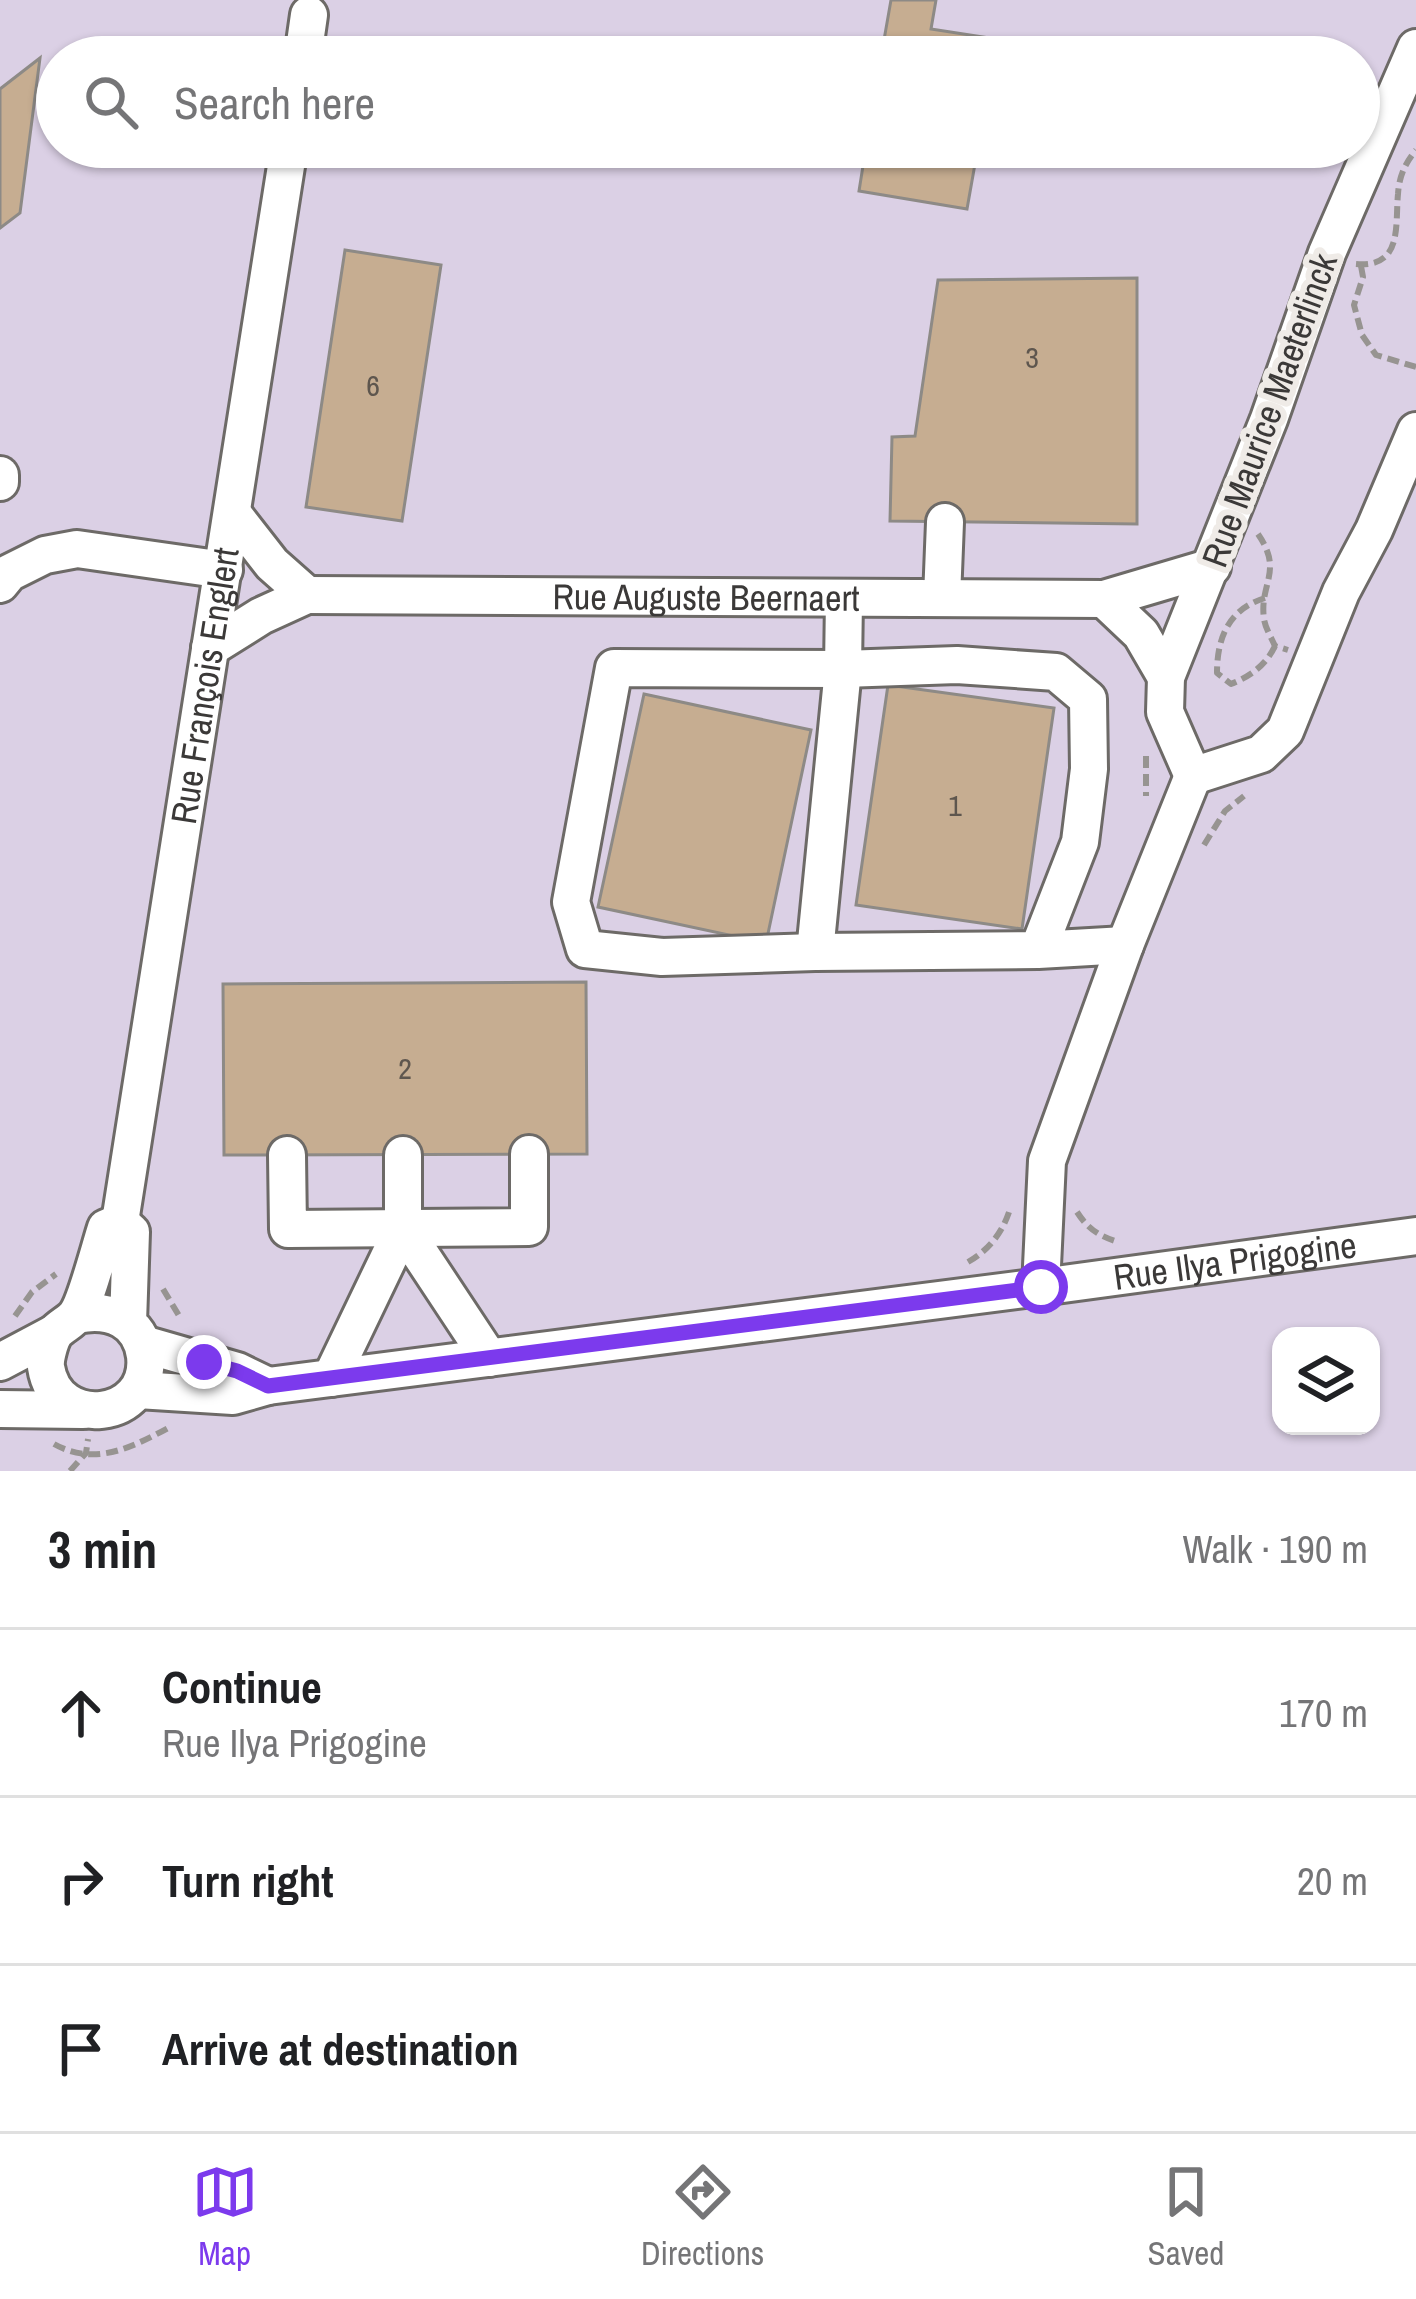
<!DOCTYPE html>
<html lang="en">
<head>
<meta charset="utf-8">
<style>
  body { margin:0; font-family:"Archivo Narrow",sans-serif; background:#f2f2f2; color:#202124 }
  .controls { position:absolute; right:36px; bottom:36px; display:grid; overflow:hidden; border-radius:24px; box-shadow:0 3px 9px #0004 }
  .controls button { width:108px; height:108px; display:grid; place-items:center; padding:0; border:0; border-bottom:3px solid #e0e0e0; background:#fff; color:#202124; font:60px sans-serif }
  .stop { position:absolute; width:36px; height:36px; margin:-27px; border:9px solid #7c3aed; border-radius:50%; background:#fff }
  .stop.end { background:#7c3aed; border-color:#fff; box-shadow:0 3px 12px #0008 }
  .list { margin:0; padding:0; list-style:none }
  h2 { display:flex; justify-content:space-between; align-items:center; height:156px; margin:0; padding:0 48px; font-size:51px }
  h2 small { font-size:39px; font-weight:400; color:#757577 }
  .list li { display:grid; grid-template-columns:78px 1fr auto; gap:36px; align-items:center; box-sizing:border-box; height:168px; padding:0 48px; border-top:3px solid #e0e0e0 }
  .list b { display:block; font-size:45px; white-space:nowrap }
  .list p { margin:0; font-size:39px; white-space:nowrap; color:#757577 }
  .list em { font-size:39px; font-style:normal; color:#757577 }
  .icon { flex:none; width:66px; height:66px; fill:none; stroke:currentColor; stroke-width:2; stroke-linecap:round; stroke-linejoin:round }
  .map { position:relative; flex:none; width:1416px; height:1471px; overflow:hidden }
  .search { position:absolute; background:#fff; box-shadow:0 3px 9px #0004; left:36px; right:36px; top:36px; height:132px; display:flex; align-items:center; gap:30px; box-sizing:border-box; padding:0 42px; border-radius:66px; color:#757577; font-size:45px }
  .sheet { height:660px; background:#fff }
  nav { display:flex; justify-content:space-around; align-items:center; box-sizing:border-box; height:168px; border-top:3px solid #e0e0e0; background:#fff; font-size:33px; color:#757577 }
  nav a { display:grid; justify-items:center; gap:6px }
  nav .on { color:#7c3aed }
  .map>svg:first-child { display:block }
</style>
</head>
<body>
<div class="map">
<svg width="1416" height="1471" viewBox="0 0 1416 1471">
  <rect width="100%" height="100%" fill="#e2deda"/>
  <path fill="#dbd0e5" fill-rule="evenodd" d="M0 0H1416V1471H0ZM57 57H1359V147H57ZM1281 1336H1371V1426H1281Z"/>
  <g fill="#c6ad91" stroke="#8d8a86" stroke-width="3">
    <path d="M891 0H936L931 29 996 39 993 57H881Z"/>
    <path d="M40 58 20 213 0 228V89Z"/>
    <path d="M866 147H978L967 209 859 191Z"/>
    <path d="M345 250 441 265 402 521 306 507Z"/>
    <path d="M1137 278V524L890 521 892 437 915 436 938 280Z"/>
    <path d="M888 685 1054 708 1022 929 856 905Z"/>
    <path d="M644 694 811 730 766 943 598 907Z"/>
    <path d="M586 982 587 1154 224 1155 223 984Z"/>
  </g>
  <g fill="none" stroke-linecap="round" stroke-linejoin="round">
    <g stroke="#6d6a67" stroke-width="42">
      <g id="minor">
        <path d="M1416 48 1327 253 1269 419 1166 677 1165 712 1193 776 1261 754 1285 731 1341 592 1374 530 1416 431"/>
        <path d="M303 57 309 15"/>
        <path d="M0 475V482"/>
        <path d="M0 584 9 573 45 555 77 549 224 570"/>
        <path id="s1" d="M307 595 1104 599"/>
        <path d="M942 598 945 522"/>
        <path d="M210 648 261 616 307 595 272 564 233 514"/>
        <path d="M1166 677 1141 634 1104 599 1212 567"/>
        <path d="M1038 950 1080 842 1089 769 1088 699 1056 672 957 665 843 669 614 668 571 902 585 949 662 957 815 952 1038 950 1125 945"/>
        <path d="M815 952 843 669 844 598"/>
        <path d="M287 1155 288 1229 529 1227V1154"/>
        <path d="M403 1155V1228"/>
        <path id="s2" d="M120 1222 289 147"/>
        <path d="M1041 1287 1047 1161 1125 945 1193 776"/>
        <path d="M77 1315C110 1308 140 1320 145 1356 152 1420 56 1432 46 1367 45 1359 50 1340 55 1333 61 1326 71 1322 76 1315 86 1302 100 1246 106 1228L120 1222 131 1232 128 1323"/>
        <path d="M0 1362 53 1334"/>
        <path d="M331 1378 403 1228 489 1358"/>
        <path id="s3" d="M268 1386 1041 1287 1416 1236"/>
        <path d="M138 1390 233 1396 268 1386 237 1371 143 1344"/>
        <path d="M0 1409 83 1410"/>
      </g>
    </g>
    <g stroke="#979491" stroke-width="6" stroke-dasharray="12 6" stroke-linecap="butt">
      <path d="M1356 264C1403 268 1395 226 1398 194 1399 177 1405 163 1416 150"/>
      <path d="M1361 266 1363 277 1354 305 1362 335 1376 355 1416 367"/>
      <path d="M1258 534C1284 572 1259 583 1264 619 1265 627 1271 637 1275 646L1288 650"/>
      <path d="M1265 598C1229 609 1217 637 1217 673L1231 684C1251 676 1266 665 1275 646"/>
      <path d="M1146 756V796"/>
      <path d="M1204 845 1225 811 1244 796"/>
      <path d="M1077 1212C1088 1229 1099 1236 1118 1242"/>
      <path d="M968 1262C989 1250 1003 1232 1010 1209"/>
      <path d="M163 1289 181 1319"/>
      <path d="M15 1316 32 1292 56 1274"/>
      <path d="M54 1444C95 1467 133 1447 170 1427"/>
      <path d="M70 1471 86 1453 88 1439"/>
    </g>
    <use href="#minor" stroke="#fff" stroke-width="36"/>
  </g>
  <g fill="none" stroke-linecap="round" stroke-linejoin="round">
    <path stroke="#7c3aed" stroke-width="15" d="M204 1362 237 1371 268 1386 1041 1287"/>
  </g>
  <g text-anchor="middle" stroke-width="12" stroke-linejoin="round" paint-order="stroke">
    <g font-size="30" fill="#5e564e">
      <text x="1032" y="368">3</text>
      <text x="373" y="396">6</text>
      <text x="955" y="816">1</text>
      <text x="405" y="1079">2</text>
    </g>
    <g font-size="36" fill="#3b3938" stroke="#efebe7">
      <text transform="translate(1269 410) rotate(-70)" y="13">Rue Maurice Maeterlinck</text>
      <text dy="13" stroke="none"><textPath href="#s1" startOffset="399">Rue Auguste Beernaert</textPath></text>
      <text dy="13" stroke="none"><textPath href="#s2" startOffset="543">Rue François Englert</textPath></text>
      <text dy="13" stroke="none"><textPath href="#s3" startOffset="975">Rue Ilya Prigogine</textPath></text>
    </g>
  </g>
</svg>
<div class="controls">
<button><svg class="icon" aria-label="layers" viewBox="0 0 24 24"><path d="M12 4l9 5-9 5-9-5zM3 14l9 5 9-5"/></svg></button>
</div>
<div class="stop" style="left:1041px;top:1287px"></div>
<div class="stop end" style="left:204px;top:1362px"></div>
<div class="search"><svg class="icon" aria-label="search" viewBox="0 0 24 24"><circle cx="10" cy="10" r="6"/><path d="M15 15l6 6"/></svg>Search here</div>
</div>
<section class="sheet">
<h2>3 min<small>Walk · 190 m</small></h2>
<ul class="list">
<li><svg class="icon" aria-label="ahead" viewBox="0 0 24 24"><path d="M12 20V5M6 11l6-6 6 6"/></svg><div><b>Continue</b><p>Rue Ilya Prigogine</p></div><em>170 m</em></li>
<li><svg class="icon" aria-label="right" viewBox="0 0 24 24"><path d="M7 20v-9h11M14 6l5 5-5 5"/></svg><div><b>Turn right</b></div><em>20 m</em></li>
<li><svg class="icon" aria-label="arrive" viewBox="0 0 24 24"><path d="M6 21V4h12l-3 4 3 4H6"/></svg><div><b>Arrive at destination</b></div></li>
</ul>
</section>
<nav>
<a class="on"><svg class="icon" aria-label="map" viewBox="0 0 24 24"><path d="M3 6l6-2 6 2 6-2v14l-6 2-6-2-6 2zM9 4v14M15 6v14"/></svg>Map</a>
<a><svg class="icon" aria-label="directions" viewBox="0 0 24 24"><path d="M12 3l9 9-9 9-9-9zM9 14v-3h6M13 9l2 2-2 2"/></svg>Directions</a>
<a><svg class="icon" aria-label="saved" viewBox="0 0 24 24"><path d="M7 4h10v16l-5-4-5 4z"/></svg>Saved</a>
</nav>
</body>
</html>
